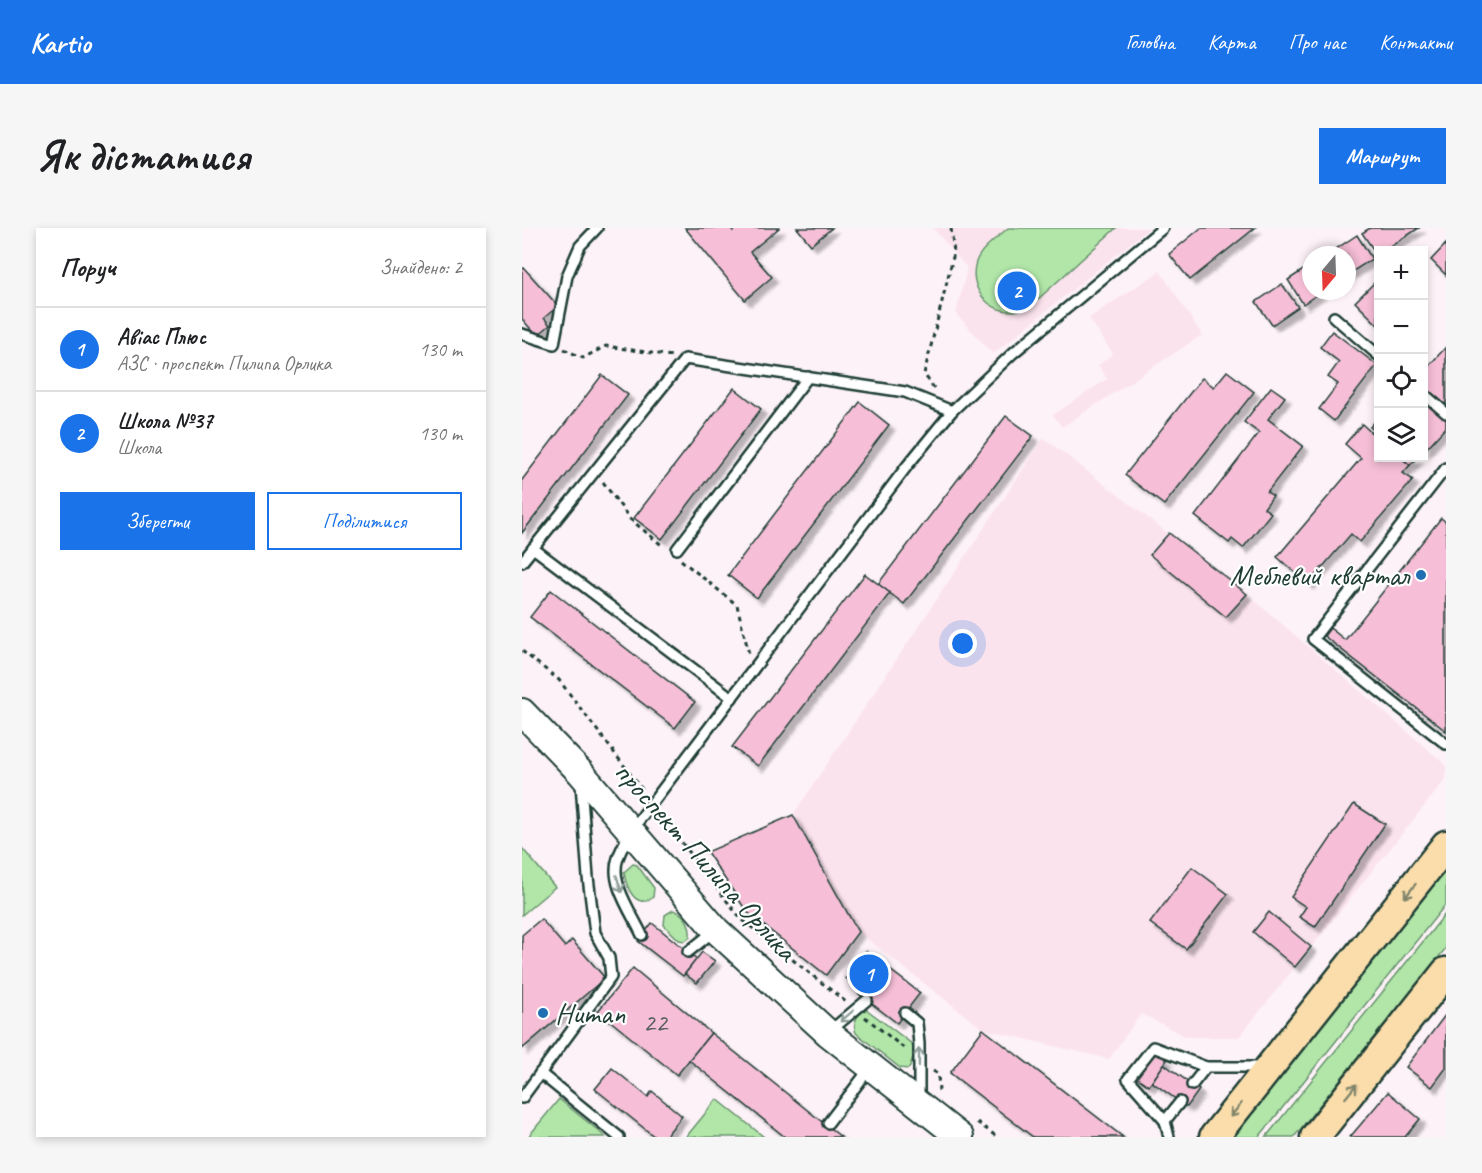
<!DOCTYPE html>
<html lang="uk">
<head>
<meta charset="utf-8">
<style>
  body { margin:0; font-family:Caveat,sans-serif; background:#f6f6f6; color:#202124 }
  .controls { position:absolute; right:18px; top:18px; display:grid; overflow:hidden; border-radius:0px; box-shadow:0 3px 9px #0003 }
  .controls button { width:54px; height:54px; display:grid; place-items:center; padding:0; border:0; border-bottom:2px solid #e0e0e0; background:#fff; color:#202124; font:30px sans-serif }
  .compass { position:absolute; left:780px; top:18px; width:54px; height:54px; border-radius:50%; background:#fff; box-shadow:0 3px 9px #0003; rotate:199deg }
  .you { position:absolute; left:441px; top:416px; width:21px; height:21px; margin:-15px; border:4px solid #fff; border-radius:50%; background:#1a73e8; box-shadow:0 0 0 9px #1a73e833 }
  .badge { display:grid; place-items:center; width:39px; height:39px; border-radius:50%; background:#1a73e8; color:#fff; font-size:20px; font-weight:700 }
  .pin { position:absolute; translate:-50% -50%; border:3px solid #fff; box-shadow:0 2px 6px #0006 }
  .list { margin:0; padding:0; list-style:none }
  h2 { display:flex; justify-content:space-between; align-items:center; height:78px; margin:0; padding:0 24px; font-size:26px }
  h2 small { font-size:20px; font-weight:400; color:#757577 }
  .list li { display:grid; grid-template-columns:39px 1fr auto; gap:18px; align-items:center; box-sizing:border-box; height:84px; padding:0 24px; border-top:2px solid #e0e0e0 }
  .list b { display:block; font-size:22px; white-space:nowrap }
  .list p { margin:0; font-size:20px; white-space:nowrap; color:#757577 }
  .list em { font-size:20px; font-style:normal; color:#757577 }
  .actions { display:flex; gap:12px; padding:18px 24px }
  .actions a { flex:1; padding:14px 0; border:2px solid #1a73e8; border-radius:0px; text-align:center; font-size:21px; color:#1a73e8 }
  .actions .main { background:#1a73e8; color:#fff }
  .icon { flex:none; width:33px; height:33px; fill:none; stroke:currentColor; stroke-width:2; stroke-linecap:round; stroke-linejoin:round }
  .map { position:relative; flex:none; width:924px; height:909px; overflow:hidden; border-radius:0px }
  header { display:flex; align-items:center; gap:36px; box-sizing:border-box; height:84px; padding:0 30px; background:#1a73e8; color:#fff }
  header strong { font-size:28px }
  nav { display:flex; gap:33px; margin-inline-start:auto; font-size:21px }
  .intro { display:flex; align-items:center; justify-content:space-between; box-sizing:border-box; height:144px; padding:0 36px }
  h1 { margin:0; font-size:42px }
  .button { padding:15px 27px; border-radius:0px; background:#1a73e8; color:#fff; font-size:21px; font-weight:700 }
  main { display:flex; gap:36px; padding:0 36px }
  aside { flex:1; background:#fff; border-radius:0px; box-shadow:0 3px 9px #0003 }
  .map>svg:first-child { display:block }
</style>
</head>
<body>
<header>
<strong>Kartio</strong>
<nav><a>Головна</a><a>Карта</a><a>Про нас</a><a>Контакти</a></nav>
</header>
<div class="intro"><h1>Як дістатися</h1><a class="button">Маршрут</a></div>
<main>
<aside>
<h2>Поруч<small>Знайдено: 2</small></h2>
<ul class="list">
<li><span class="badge">1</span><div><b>Авіас Плюс</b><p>АЗС · проспект Пилипа Орлика</p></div><em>130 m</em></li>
<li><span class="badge">2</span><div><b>Школа №37</b><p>Школа</p></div><em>130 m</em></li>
</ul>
<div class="actions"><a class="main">Зберегти</a><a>Поділитися</a></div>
</aside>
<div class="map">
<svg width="924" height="909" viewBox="0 0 924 909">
  <defs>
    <filter id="shadow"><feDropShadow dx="5.5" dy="5.5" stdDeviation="1.5" flood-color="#0004"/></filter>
  </defs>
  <rect width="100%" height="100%" fill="#fdf2f7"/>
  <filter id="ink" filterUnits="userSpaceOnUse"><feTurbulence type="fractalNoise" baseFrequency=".0167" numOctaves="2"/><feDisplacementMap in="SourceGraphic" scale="12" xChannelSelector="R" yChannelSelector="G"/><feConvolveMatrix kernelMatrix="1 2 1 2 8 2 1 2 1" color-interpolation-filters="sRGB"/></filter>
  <g filter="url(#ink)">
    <g fill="#fbe3ed">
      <path d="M411 0H627L471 126 434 86 445 40Z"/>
      <path d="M638 43 680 107 540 199 531 187 585 151 576 137 591 126 567 90Z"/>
      <path d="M522 210 725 366 924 537V551L717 809H665L619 786 587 831 461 801 336 704 271 587Z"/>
    </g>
    <g fill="#b1e6a8" stroke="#68926e" stroke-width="1.5">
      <path d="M486 0H594L512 75C505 79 498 83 490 83 465 84 446 58 454 34 459 20 475 10 486 0Z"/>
      <path d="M0 620 33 659 0 687Z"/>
      <path d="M111 636 115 637 132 660 131 669C113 683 104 658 102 644Z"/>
      <path d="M924 637V676L737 909H707Z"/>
      <path d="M151 682C163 685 169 697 168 709L163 713 157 712 142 697 143 687Z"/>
      <path d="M924 685V720L772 909H744Z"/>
      <path d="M344 781 390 816 392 825 388 839 386 841 378 840 334 805C330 795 335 786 344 781Z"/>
      <path d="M37 871 78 904 83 909H6Z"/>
      <path d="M195 871 242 909H164Z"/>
    </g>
    <g fill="#f6bfd7" stroke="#1f3d34" stroke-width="1.5" filter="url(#shadow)">
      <path d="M163 0H209L211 3 214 0H257L228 24 250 49 223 72Z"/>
      <path d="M275 0H310L289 17Z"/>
      <path d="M679 0H733L668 52 647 26Z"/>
      <path d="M848 0H897L863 22H856L855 27 840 5Z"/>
      <path d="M835 7 850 31 825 47V27H805Z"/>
      <path d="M924 16V47L909 32Z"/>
      <path d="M789 37V63H800L781 76 766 52Z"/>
      <path d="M2 40 36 78 22 90 28 97 15 108 0 91V41Z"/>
      <path d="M855 52 856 53V97L833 74Z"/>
      <path d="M760 56 776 79 750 97 734 74Z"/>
      <path d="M810 103 855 137 812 193 797 181 816 156 806 149 817 134 798 119Z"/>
      <path d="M924 119V199L902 223V143Z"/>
      <path d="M705 143 732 164 642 277 603 247 680 150 692 159Z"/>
      <path d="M80 147 106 167 0 305V252Z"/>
      <path d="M749 159 763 169 746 191 781 218 745 264 751 268 742 280 749 285 721 320 710 311 707 315 673 288 737 205 722 194Z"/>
      <path d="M212 160 239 181 140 311 112 290Z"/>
      <path d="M338 174 367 197 235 370 206 347Z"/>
      <path d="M484 188 511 208 382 376 356 356Z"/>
      <path d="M856 190V206L848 199Z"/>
      <path d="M840 196 856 211V230H879L888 237 881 245 891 252 838 314 829 306 786 356 755 329 839 230 823 216Z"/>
      <path d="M880 230H895L888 237Z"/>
      <path d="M919 290 924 294V503L802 408 808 400 823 412Z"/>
      <path d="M647 305 725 366 704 389 628 327Z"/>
      <path d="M343 346 368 365 236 538 210 519Z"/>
      <path d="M29 362 173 474 153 500 8 389Z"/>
      <path d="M832 576 863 596 793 699 777 689 784 679 769 669Z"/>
      <path d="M271 587 336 704 304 747 225 684 185 624Z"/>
      <path d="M670 639 706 666 664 721 628 695Z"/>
      <path d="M747 684 789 719 773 739 731 704Z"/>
      <path d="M19 691 43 719 50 712 83 750 0 821V707Z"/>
      <path d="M130 695 175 731 161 748 116 713Z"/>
      <path d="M344 723 359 735 339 761 324 750Z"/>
      <path d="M180 724 193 733 175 755 163 746Z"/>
      <path d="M359 735 398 765 375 795 336 765Z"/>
      <path d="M111 740 189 805 155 847 76 783Z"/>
      <path d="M924 786V840L910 859 884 839Z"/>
      <path d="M461 801 601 909H511L428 845Z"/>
      <path d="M189 805 319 909H263L167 832Z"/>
      <path d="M631 822 645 832 627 858 613 848Z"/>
      <path d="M642 836 677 862 665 879 630 854Z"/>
      <path d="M90 840 126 869 130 863 160 888 143 909H133L73 861Z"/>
      <path d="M866 864 898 891 883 909H828Z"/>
    </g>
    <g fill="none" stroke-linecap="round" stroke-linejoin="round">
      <g stroke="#1f3d34" stroke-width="14">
        <g id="service">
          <path d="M812 89 856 127"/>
          <path d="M0 106 32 116 45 48 58 18 75 0"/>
          <path d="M902 166 924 185"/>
          <path d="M924 240 791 411 924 516"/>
          <path d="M11 320 210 470"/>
          <path d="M155 321 286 149"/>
          <path d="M0 334 163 131 383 164 430 183"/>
          <path d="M120 707C110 685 87 655 96 630 99 621 104 612 109 603L385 238 430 183 491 125 641 0"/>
          <path d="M166 724 192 703"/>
          <path d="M383 785 395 795 397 816V873"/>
          <path d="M308 803 345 772"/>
          <path d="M18 845 97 909"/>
          <path d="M670 857 684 839H741"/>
          <path d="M0 870 89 749 87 730 73 705 66 649 59 556"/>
          <path d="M643 893 606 851 631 819 684 839"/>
          <path d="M306 895 348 840"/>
          <path d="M647 909 643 893 658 874"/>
        </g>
      </g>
      <g stroke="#1f3d34" stroke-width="30">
        <path id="secondary" d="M0 484 58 544 194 702 306 805 438 909"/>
      </g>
      <g stroke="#1f3d34" stroke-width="33">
        <g id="primary">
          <path d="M692 909 924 617"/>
          <path d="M793 909 924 744"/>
        </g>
      </g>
      <g stroke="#1f3d34" stroke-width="3" stroke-dasharray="4.5 4.5" stroke-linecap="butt">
        <path d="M42 121 61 130 84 118 150 128"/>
        <path d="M412 160 402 146 432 25 429 0"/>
        <path d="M81 254 108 291 142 319"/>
        <path d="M159 332 215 377 227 426"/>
        <path d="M0 423 37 452 122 564"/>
        <path d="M138 586 218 690 324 774"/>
        <path d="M343 789 383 821"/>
        <path d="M411 843 416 846 417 864"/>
        <path d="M455 894 475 909"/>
      </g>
      <use href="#service" stroke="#fff" stroke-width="9"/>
      <use href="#secondary" stroke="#fff" stroke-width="26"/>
      <use href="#primary" stroke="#faddab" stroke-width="28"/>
    </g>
    <defs><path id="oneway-shaft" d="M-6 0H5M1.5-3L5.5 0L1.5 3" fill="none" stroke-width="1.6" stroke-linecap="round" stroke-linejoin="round" transform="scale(1.5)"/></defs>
    <g stroke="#8f9e9a">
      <use href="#oneway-shaft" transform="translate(97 656) rotate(73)"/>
      <use href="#oneway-shaft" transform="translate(325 788) rotate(139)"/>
      <use href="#oneway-shaft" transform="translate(397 829) rotate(-89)"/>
    </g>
    <g stroke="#82856a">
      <use href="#oneway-shaft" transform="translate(888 663) rotate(128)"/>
      <use href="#oneway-shaft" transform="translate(829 863) rotate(-51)"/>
      <use href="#oneway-shaft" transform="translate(714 882) rotate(129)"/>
    </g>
  </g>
  <g fill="#1f6fb2" stroke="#fff" stroke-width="2">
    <circle cx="899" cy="347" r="6"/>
    <circle cx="21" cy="785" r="6"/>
  </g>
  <g text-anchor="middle" stroke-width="4.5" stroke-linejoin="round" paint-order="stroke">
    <g font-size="27" fill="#555e5d">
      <text x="133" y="803">22</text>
    </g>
    <g font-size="30" fill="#1f3d34" stroke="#fff" text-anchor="end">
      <text x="887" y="357">Меблевий квартал</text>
      <text x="33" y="795" text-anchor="start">Human</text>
    </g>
    <g font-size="30" fill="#1f3d34" stroke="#fff">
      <text transform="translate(184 633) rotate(48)" y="10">проспект Пилипа Орлика</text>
    </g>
  </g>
</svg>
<div class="controls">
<button>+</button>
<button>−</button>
<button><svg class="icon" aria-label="locate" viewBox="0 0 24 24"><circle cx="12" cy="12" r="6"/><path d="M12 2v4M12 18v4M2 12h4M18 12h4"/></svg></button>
<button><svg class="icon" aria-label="layers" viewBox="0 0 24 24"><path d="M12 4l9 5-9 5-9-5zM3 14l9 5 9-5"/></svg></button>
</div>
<svg class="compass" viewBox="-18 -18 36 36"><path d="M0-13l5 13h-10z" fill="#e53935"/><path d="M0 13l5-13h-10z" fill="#757577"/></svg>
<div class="you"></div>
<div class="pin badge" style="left:347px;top:746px">1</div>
<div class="pin badge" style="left:495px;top:63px">2</div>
</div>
</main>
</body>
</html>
